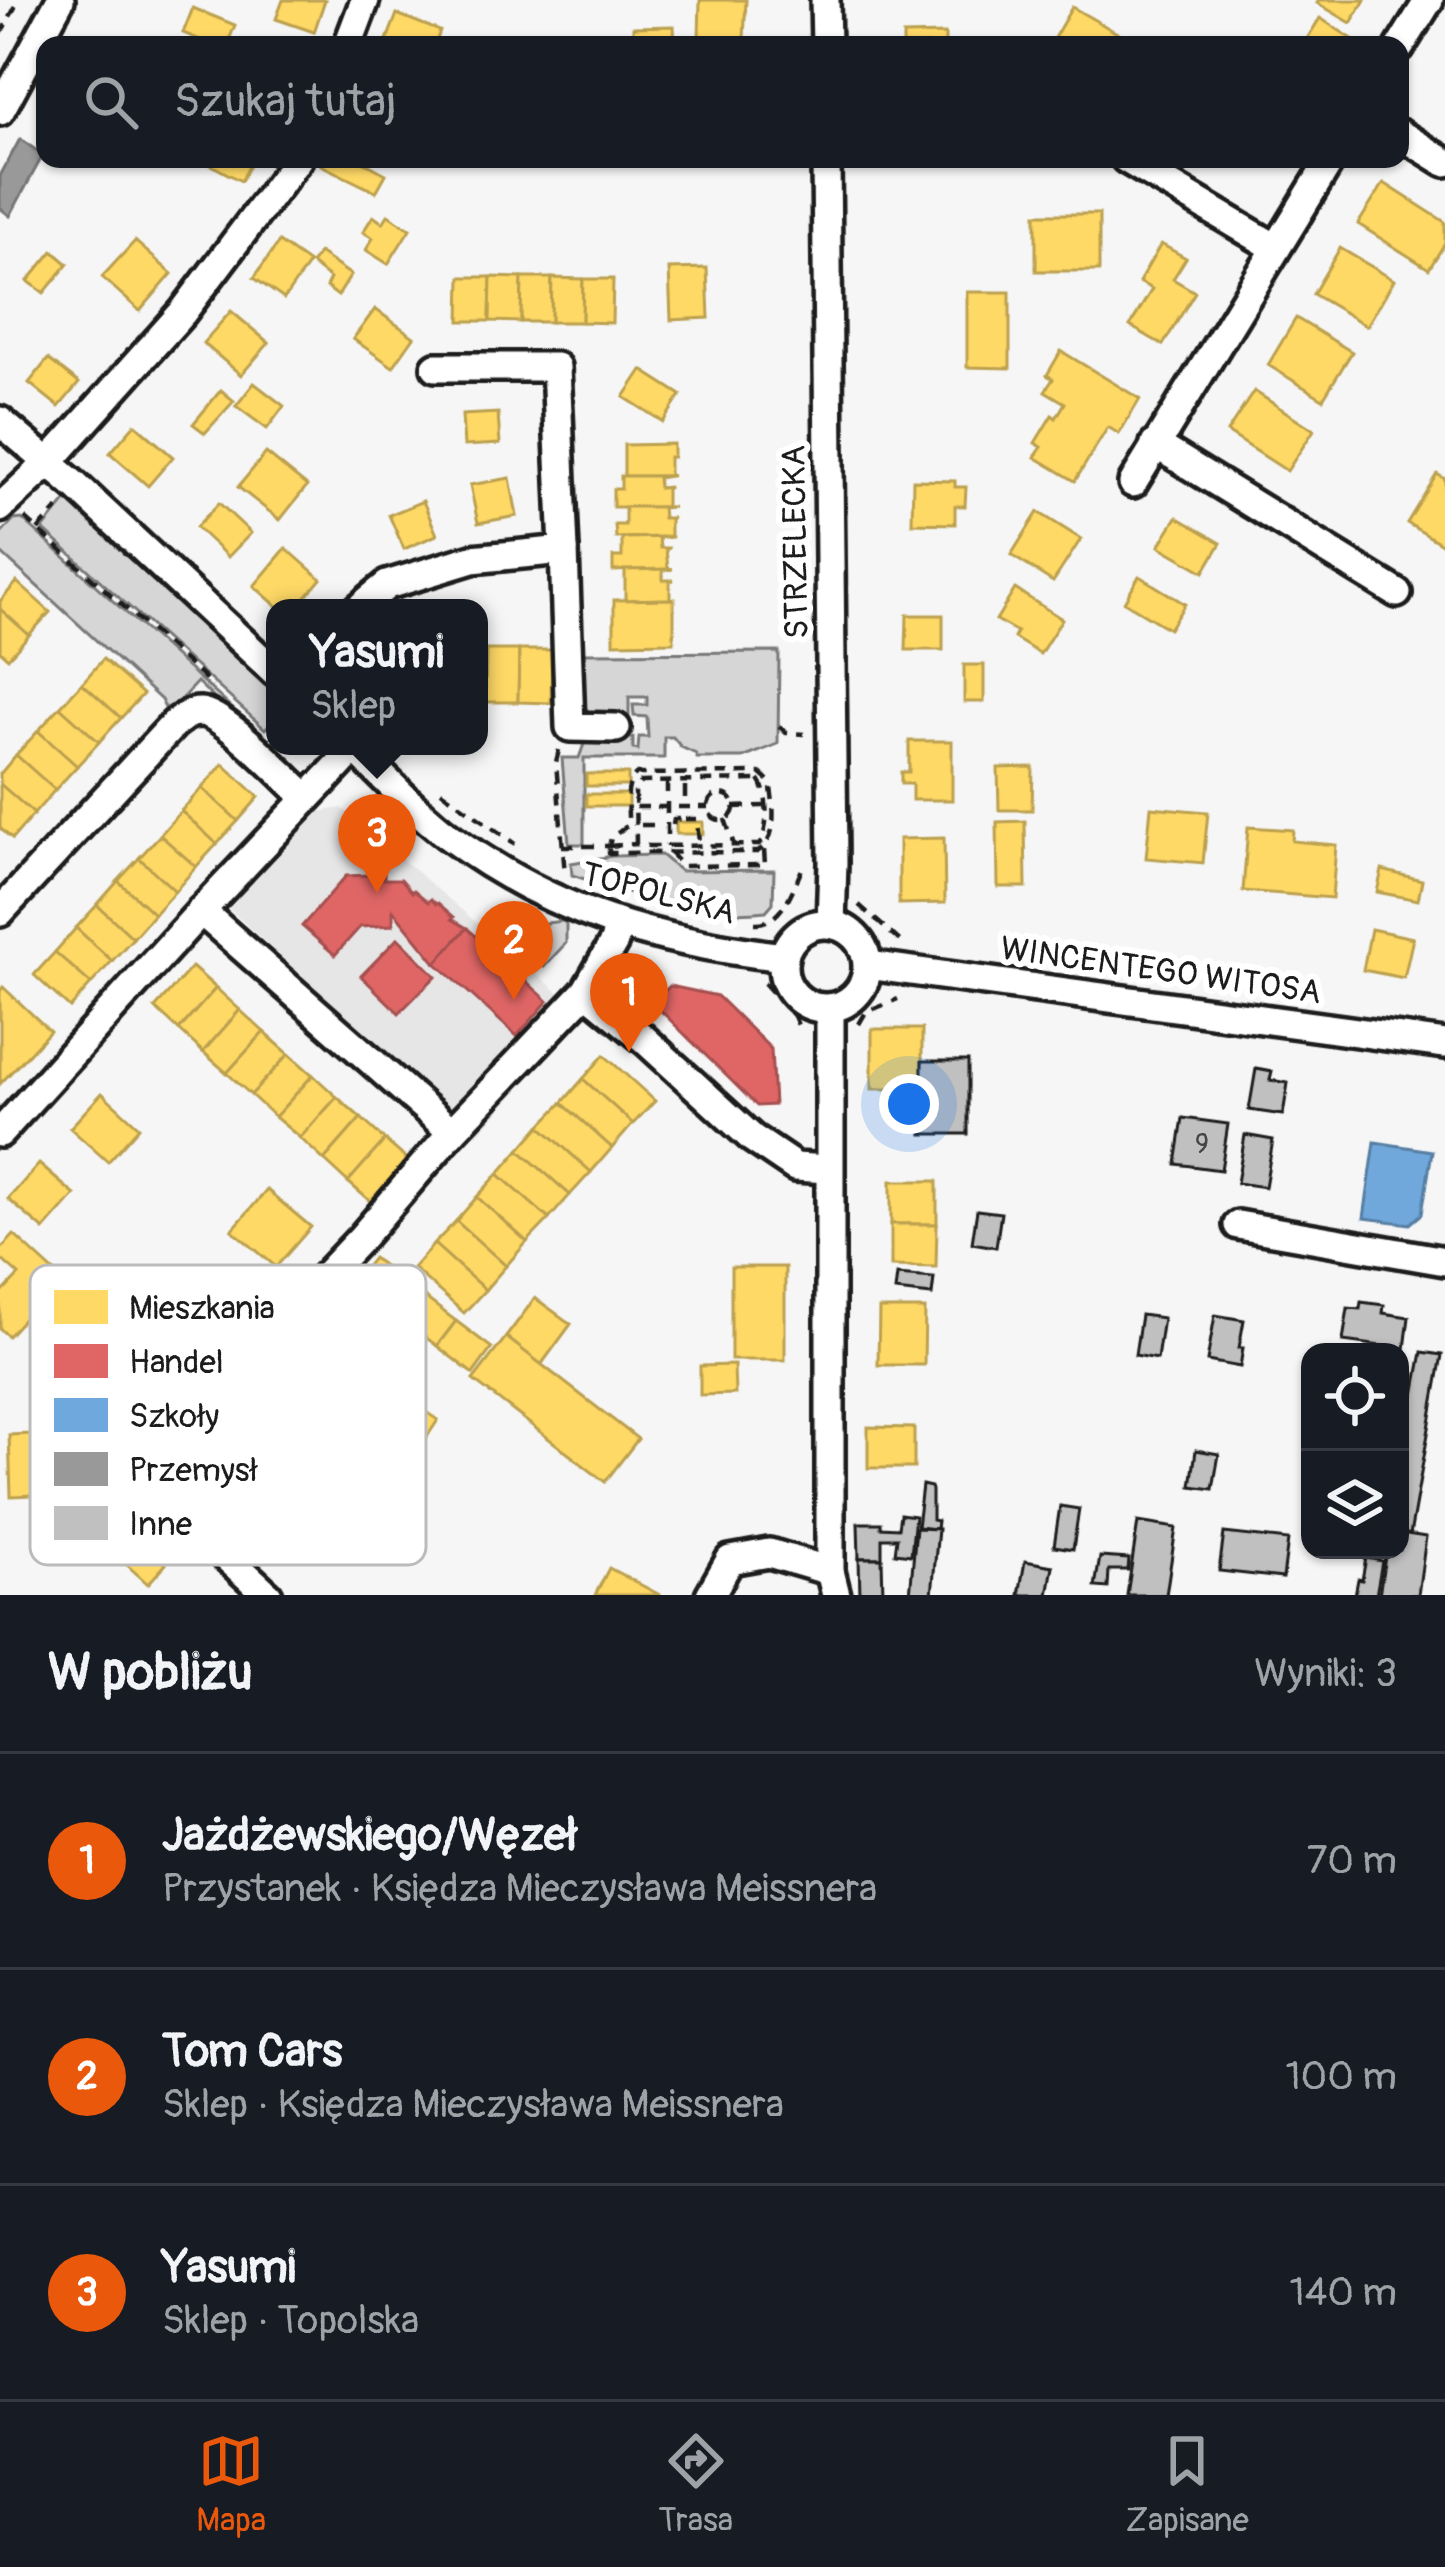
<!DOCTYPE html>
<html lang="pl">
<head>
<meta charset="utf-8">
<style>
  body { margin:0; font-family:Pangolin,sans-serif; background:#20242c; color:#f1f3f6 }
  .controls { position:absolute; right:36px; bottom:36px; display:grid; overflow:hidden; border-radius:24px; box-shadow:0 3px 9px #0004 }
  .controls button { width:108px; height:108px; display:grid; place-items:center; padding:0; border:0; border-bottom:3px solid #363941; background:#171b24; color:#f1f3f6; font:60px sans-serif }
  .you { position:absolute; left:909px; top:1104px; width:42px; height:42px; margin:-30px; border:9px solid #fff; border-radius:50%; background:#1a73e8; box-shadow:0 0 0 18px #1a73e833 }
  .badge { display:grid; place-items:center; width:78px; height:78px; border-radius:50%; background:#ea580c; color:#fff; font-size:39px; font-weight:700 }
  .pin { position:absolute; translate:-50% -99px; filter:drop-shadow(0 3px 6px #0008) }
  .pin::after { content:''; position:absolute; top:63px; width:42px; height:36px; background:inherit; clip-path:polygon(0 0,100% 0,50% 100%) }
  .popup { position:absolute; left:266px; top:599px; width:222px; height:156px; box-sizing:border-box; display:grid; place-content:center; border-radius:24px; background:#171b24; filter:drop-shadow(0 3px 9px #0005); font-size:39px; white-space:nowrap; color:#9ea1a6 }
  .popup b { font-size:45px; color:#f1f3f6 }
  .popup::after { content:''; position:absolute; left:50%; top:100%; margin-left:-24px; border:24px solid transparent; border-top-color:#171b24 }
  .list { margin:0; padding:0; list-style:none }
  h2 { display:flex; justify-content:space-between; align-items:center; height:156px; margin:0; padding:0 48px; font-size:51px }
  h2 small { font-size:39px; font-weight:400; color:#9ea1a6 }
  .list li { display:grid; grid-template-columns:78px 1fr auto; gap:36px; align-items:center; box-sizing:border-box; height:216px; padding:0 48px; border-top:3px solid #363941 }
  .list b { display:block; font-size:45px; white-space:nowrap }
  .list p { margin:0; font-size:39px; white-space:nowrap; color:#9ea1a6 }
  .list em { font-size:39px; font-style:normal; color:#9ea1a6 }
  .icon { flex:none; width:66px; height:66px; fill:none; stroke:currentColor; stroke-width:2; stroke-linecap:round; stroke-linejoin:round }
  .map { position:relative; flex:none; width:1445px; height:1595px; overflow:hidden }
  .search { position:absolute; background:#171b24; box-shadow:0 3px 9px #0004; left:36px; right:36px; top:36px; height:132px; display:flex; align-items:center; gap:30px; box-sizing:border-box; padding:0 42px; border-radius:24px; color:#9ea1a6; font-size:45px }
  .sheet { height:804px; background:#171b24 }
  nav { display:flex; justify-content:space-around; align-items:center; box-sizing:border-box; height:168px; border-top:3px solid #363941; background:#171b24; font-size:33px; color:#9ea1a6 }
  nav a { display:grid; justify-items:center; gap:6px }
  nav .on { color:#ea580c }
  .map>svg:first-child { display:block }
</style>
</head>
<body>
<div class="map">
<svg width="1445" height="1595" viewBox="0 0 1445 1595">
  <rect width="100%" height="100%" fill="#f6f6f6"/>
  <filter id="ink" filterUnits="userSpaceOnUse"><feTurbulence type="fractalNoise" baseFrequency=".00833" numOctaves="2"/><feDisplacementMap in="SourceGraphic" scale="24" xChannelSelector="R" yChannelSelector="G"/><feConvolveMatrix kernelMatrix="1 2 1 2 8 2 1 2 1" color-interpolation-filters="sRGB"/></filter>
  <g filter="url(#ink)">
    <path fill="#e6e6e6" d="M342 808 585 1015 477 1135 229 909 318 812Z"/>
    <g fill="#d6d6d6" stroke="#797979" stroke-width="3">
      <path d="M68 499 275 693V718L265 729 43 529Z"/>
      <path d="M22 519 304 773C276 764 222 705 197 682L170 711 166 710 161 700 0 552V535L14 520Z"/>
      <path d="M779 652 778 744 743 758H697L696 754 681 747 673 737H664V758H584V844H569L562 758H579L584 744 590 740 591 743H609V738H633V749L638 750 639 737H648L647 717 634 716 633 705H647V697H629V716H595L582 706 578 663 582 662V653Z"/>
      <path d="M661 855 680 871 774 870 773 903 766 911C700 920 634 894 572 875L571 863 612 856Z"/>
      <path d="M562 921 566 923V943L544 967 516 942 532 925Z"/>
    </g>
    <g fill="#ffd966" stroke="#bba050" stroke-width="3">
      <path d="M283 0H325L314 32 276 19Z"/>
      <path d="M700 0H746L744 39 699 38Z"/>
      <path d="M1319 0H1365L1351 23 1317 3Z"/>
      <path d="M1072 7 1119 34 1113 45H1050Z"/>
      <path d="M193 8 235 25 227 45H212L183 33Z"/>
      <path d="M397 14 440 31 435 45H385Z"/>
      <path d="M1320 18 1357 42 1355 45H1303Z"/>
      <path d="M674 26 675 45H633V27Z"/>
      <path d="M945 34V45H903V35Z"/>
      <path d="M200 159H253L241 181Z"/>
      <path d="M324 159H358L386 174 376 192 321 165Z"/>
      <path d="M1384 183 1445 222V243L1429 269 1358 224Z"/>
      <rect x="1036" y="214" width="63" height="57"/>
      <path d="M388 215 410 229 388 264 366 250 373 238 363 232 373 216 383 223Z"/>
      <path d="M135 241 172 274 140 311 102 277Z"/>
      <path d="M279 242 309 263 284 299 254 278Z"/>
      <path d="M1161 244 1186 258 1173 279 1195 292 1163 345 1130 326 1152 289 1139 282Z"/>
      <path d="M1340 248 1394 280 1367 326 1313 294Z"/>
      <path d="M53 251 68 264 44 293 28 281Z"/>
      <path d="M319 253 351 275 338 296 326 287 330 279 311 264Z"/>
      <path d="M707 268 709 318 671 320 669 269Z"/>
      <path d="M461 277H491L490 321H460Z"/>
      <path d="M491 277 522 278 521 322 490 321Z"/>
      <path d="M522 278H552L551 322H521Z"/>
      <path d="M552 278 583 279 582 322H551Z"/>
      <path d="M583 279H613L612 323 582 322Z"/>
      <path d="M967 292H1010V368L967 367Z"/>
      <path d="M375 309 414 337 393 367 353 339Z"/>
      <path d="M231 311 269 343 241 375 203 343Z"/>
      <path d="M1296 318 1352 352 1323 399 1268 365Z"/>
      <path d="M1061 351 1140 399 1119 434 1108 427 1075 481 1035 457 1042 447 1035 443 1052 415 1056 418 1065 403 1045 391 1053 379 1047 375Z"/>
      <path d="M48 359 79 383 59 407 29 383Z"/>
      <path d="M642 370 681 395 663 422 624 397Z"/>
      <path d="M254 383 284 406 267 429 236 406Z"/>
      <path d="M221 390 234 401 205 433 193 424Z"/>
      <path d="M1254 391 1314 430 1287 471 1227 432Z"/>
      <path d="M498 413 500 444 464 446 462 415Z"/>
      <path d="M135 424 173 457 148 486 110 453Z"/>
      <path d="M673 444V457H669V475L673 476H624V445Z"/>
      <path d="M266 453 307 486 280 520 238 487Z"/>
      <path d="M1437 474 1445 479V546L1407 523Z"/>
      <path d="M621 476H669L658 478 659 488 669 487 666 489V507H613V489H621Z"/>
      <path d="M510 478 517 516 478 523 470 485Z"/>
      <path d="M913 480 955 481V487H966L965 506H955V524L912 523Z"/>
      <path d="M423 501 437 535 404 549 389 515Z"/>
      <path d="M219 503 251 533 228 557 196 527Z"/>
      <path d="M625 507H673L662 508 663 518H673L670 519V536L673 537 616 538 615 525H625Z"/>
      <path d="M1038 512 1081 539 1053 582 1011 555Z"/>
      <path d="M1177 517 1221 543 1204 572 1159 546Z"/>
      <path d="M670 537 659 538 660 548H670L666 549 668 568 672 569 613 571V557H622V538Z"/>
      <path d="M286 548 321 579 296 608H279L254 586Z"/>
      <path d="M673 569 663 570V580H674L670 581V598L674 599 625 600V571L622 570Z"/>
      <path d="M1139 576 1185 604 1169 629 1124 602Z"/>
      <path d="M17 582 50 612 29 635 0 609V601Z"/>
      <path d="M1015 589 1062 619 1040 654 1014 638 1017 632 996 620Z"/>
      <path d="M674 599V642L614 643V600Z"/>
      <path d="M0 609 29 635 8 658 0 651Z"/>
      <path d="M907 615H943V650H906Z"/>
      <path d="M479 650H486L485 702H479Z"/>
      <path d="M486 650H519L518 702H485Z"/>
      <path d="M519 650H552L551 703 518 702Z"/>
      <path d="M103 659 143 694 121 718 82 683Z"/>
      <rect x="964" y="665" width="20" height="37"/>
      <path d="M82 683 121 718 99 742 60 707Z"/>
      <path d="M60 707 99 742 77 766 38 731Z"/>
      <path d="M38 731 77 766 55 790 16 755Z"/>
      <path d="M909 741H952V800H912V784H901V772H909Z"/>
      <path d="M16 755 55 790 34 814 0 784V774Z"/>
      <path d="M223 764 259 797 238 821 202 788Z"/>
      <path d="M1033 767 1032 810H999L998 768Z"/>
      <rect x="586" y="774" width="42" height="12"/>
      <path d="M0 784 34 814 12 839 0 828Z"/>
      <path d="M202 788 238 821 217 844 181 811Z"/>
      <rect x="586" y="794" width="42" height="12"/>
      <path d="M1151 807 1208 812 1203 863 1146 858Z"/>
      <path d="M181 811 217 844 196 867 160 835Z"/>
      <path d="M1025 821 1026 887H998L997 822Z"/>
      <rect x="676" y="822" width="27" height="12"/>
      <path d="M1248 827 1293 830 1292 841 1336 845 1332 898 1243 891Z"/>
      <path d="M160 835 196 867 175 891 139 858Z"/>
      <path d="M944 838 945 903 899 904V839Z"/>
      <path d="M139 858 175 891 154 914 118 881Z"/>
      <path d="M1382 870 1422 880 1418 900 1377 892Z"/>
      <path d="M118 881 154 914 133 938 97 905Z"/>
      <path d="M97 905 133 938 112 961 76 928Z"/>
      <path d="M76 928 112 961 91 984 55 952Z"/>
      <path d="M1371 929 1413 938 1404 978 1363 970Z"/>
      <path d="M55 952 91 984 70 1008 34 975Z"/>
      <path d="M192 967 216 988 179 1030 155 1008Z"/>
      <path d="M3 987 50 1031 0 1084V991Z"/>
      <path d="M216 988 240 1010 203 1052 179 1030Z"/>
      <path d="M240 1010 264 1032 227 1073 203 1052Z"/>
      <rect x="872" y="1029" width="50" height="60"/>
      <path d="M264 1032 289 1054 251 1095 227 1073Z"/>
      <path d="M289 1054 313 1075 275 1117 251 1095Z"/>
      <path d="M604 1055 655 1101 633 1124 583 1079Z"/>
      <path d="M313 1075 337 1097 300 1138 275 1117Z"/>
      <path d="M583 1079 633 1124 612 1148 562 1103Z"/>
      <path d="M102 1093 139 1127 108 1162 70 1128Z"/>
      <path d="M337 1097 361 1118 324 1160 300 1138Z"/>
      <path d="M562 1103 612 1148 591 1172 540 1126Z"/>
      <path d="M361 1118 385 1140 348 1182 324 1160Z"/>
      <path d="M540 1126 591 1172 570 1195 519 1150Z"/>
      <path d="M385 1140 410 1162 372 1203 348 1182Z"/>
      <path d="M519 1150 570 1195 549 1219 498 1174Z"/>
      <path d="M39 1164 75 1195 44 1230 8 1199Z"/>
      <path d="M498 1174 549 1219 527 1242 477 1197Z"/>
      <rect x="891" y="1181" width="46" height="43"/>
      <path d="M267 1190 311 1227 276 1267 232 1230Z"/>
      <path d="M477 1197 527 1242 506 1266 456 1221Z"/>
      <path d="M456 1221 506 1266 485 1290 434 1244Z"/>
      <path d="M891 1224H937L936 1267 891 1266Z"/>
      <path d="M14 1235 61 1278 8 1336 0 1329V1295L19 1275 0 1258V1250Z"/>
      <path d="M434 1244 485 1290 464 1313 413 1268Z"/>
      <path d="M373 1258 456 1321 437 1346 353 1283Z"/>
      <rect x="731" y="1267" width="54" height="93"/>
      <path d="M118 1291 189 1358 163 1385 144 1367 131 1381 108 1359 119 1347 91 1320Z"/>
      <path d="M535 1298 571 1324 541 1365 506 1337Z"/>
      <path d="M879 1309H925L924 1365H878Z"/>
      <path d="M456 1321 492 1348 473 1374 437 1346Z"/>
      <path d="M506 1337 638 1439 605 1482 473 1380Z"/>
      <path d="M734 1365 735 1394 700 1395V1366Z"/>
      <path d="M388 1386 438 1420 423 1443 372 1409Z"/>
      <path d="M868 1427 914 1428V1468H868Z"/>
      <path d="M55 1433 58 1494 11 1496 9 1435Z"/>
      <path d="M135 1534 166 1564 148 1584 116 1555Z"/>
      <path d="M609 1568 660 1595H595Z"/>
    </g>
    <g fill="#e06666" stroke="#a55050" stroke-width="3">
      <path d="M379 867 384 872V879H401L412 892 414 890 428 902 431 899 436 904 438 903 454 917 452 919 467 928 436 963 393 910V925L360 927 335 955 302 926 346 876 368 875 371 868Z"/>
      <path d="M467 928 548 1001 517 1036 436 963Z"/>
      <path d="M398 938 436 976 399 1013 361 976Z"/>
      <path d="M670 986 717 996 771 1049 774 1105 757 1106 653 1003Z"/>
    </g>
    <path fill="#6fa8dc" stroke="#567ea2" stroke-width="3" d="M1375 1142 1432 1151 1422 1214 1410 1224 1364 1218Z"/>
    <path fill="#999" stroke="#747474" stroke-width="3" d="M20 139 43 155 10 216 0 208V176Z"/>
    <g fill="#c0c0c0" stroke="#1c1c1c" stroke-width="3">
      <rect x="922" y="1061" width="46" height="73"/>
      <path d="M1256 1069 1272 1072 1270 1080 1288 1083 1283 1115 1249 1110Z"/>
      <path d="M1183 1118 1228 1124 1221 1170 1176 1164Z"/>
      <path d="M1245 1135 1273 1140 1265 1187 1237 1183Z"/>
      <path d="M977 1210 1001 1213 996 1247 972 1243Z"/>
      <path d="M897 1275 934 1278 932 1295 895 1291Z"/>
      <path d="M1361 1302 1384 1305 1383 1313 1409 1317 1405 1349 1343 1341 1348 1308 1360 1309Z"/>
      <path d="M1141 1315 1163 1318 1157 1359 1135 1355Z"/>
      <path d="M1215 1315 1244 1320 1239 1348H1243L1240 1367 1207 1361Z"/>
      <path d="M1422 1352 1442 1355 1410 1535 1400 1533V1471Z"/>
      <path d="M1196 1450 1219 1454 1213 1489 1191 1486Z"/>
      <path d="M922 1485 931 1487 932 1490V1520L937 1521 936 1529 917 1527Z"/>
      <path d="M1060 1506 1079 1509 1073 1549 1054 1546Z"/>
      <path d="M900 1514 915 1516 911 1555 895 1553 897 1538H882V1558H859L858 1523H881V1527L898 1528Z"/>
      <path d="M1138 1522 1176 1528 1166 1595H1127Z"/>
      <path d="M916 1528 938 1529 932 1595H910Z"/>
      <path d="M1224 1533 1288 1540 1283 1578 1219 1571Z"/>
      <path d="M1400 1533 1426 1537 1418 1595H1379L1386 1550H1400Z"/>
      <path d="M1100 1557 1129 1559 1128 1570H1109L1108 1588 1095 1587Z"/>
      <path d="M859 1558H882L883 1595H860Z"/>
      <path d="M1366 1558 1382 1561 1376 1595H1355L1358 1579 1362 1580Z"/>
      <path d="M1025 1561 1053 1566 1048 1595H1019Z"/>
    </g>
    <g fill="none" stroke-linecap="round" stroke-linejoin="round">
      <g stroke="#1c1c1c" stroke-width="36">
        <g id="street">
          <path d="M825 0 826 45"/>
          <path d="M348 45 365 0"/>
          <path d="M1400 47 1429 0"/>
          <path d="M0 111 60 0"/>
          <path d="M1400 134 1445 162"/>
          <path d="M826 159 833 863 831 924"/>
          <path d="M1126 159 1276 248"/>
          <path d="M0 421 77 487 275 672"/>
          <path d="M1155 444 1397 593"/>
          <path d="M1133 483 1331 159"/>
          <path d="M0 508 49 462 183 312 298 159"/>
          <path d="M564 550 570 727 616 728"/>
          <path d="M359 608 387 585 472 559 564 550 556 367H436"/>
          <path d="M352 746C383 776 413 809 447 835 552 913 656 942 784 957"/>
          <path d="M201 911 452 1132"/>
          <path d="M0 912 174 724C183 717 189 712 200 712 224 713 286 779 306 797"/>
          <circle cx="825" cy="966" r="42"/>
          <path d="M868 965 1445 1044"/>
          <path d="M586 991 643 1038 752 1138 795 1167 828 1169"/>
          <path d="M830 1008V1571L836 1595"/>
          <path d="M0 1133 201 911 355 748"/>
          <path d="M1238 1225 1445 1261"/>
          <path d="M268 1595 137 1475 362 1237 452 1132 586 991 614 942 618 925"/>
          <path d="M710 1595 730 1560 769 1553 830 1571"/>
        </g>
      </g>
      <g stroke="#1c1c1c" stroke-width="4.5" stroke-dasharray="12 9" stroke-linecap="butt">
        <path d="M0 35 19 0"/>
        <path d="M25 518 213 686"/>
        <path d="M38 530 58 508"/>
        <path d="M779 726 786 733 804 734"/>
        <path d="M559 750 556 762 565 875"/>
        <path d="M759 780C769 793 769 832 759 845L649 846 636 844 635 790 641 782Z"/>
        <path d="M667 781V846"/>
        <path d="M685 786V801"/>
        <path d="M441 791 515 844"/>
        <circle cx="721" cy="807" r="13"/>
        <path d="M636 807H708"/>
        <path d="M734 807 764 806"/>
        <path d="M685 819H697L699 843"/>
        <path d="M725 819 734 845"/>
        <path d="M641 825H661"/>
        <path d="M673 825 674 819H685V815"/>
        <path d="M562 846H609L611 838 628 825C629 809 623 784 637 774L760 773 770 782C774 805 779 840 757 852L609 853V846"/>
        <path d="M609 846 636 844"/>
        <path d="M669 852 682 866 765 865 764 849"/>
        <path d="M859 905 900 941"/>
        <path d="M755 923C784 924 793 886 805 863"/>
        <path d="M764 983 794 1016 800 1030"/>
        <path d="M859 1024 866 1012 898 999"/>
      </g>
      <use href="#street" stroke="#fff" stroke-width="27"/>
    </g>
  </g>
  <g text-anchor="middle" stroke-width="12" stroke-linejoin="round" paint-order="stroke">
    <g font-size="27" fill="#454545">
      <text x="1202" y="1153">9</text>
    </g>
    <g font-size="33" fill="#1c1c1c" stroke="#fff">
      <text transform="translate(794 542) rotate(-91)" y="12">STRZELECKA</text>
      <text transform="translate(659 892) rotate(15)" y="12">TOPOLSKA</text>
      <text transform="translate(1161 969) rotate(8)" y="12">WINCENTEGO WITOSA</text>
    </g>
  </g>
  <rect x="30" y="1265" width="396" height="300" rx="18" fill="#fff" stroke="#bbb" stroke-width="3"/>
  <rect x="54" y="1290" width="54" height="34" fill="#ffd966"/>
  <rect x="54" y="1344" width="54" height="34" fill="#e06666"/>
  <rect x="54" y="1398" width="54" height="34" fill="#6fa8dc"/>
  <rect x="54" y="1452" width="54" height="34" fill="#999"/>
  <rect x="54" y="1506" width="54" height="34" fill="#c0c0c0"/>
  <g font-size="33" fill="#1c1c1c">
    <text x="129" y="1319">Mieszkania</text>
    <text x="129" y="1373">Handel</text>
    <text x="129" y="1427">Szkoły</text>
    <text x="129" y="1481">Przemysł</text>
    <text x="129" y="1535">Inne</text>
  </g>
</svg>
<div class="controls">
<button><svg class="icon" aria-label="locate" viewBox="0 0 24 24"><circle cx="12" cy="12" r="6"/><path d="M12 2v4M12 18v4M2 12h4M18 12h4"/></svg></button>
<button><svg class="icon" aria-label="layers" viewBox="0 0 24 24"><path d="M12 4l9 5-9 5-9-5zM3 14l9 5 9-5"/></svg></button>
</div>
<div class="you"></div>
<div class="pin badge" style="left:629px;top:1052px">1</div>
<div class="pin badge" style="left:514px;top:1000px">2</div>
<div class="pin badge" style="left:377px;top:893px">3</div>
<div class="popup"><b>Yasumi</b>Sklep</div>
<div class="search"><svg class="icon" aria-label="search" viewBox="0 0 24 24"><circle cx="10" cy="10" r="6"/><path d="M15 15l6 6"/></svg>Szukaj tutaj</div>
</div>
<section class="sheet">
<h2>W pobliżu<small>Wyniki: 3</small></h2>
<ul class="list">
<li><span class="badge">1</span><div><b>Jażdżewskiego/Węzeł</b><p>Przystanek · Księdza Mieczysława Meissnera</p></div><em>70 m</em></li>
<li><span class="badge">2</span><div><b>Tom Cars</b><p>Sklep · Księdza Mieczysława Meissnera</p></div><em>100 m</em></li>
<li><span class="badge">3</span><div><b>Yasumi</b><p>Sklep · Topolska</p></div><em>140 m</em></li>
</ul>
</section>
<nav>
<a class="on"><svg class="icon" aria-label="map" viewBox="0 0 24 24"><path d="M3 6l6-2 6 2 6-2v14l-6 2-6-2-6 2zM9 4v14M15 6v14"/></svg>Mapa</a>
<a><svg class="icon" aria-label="directions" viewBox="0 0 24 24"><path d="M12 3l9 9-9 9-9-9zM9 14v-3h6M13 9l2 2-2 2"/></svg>Trasa</a>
<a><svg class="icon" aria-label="saved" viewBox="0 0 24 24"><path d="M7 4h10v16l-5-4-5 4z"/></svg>Zapisane</a>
</nav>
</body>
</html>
